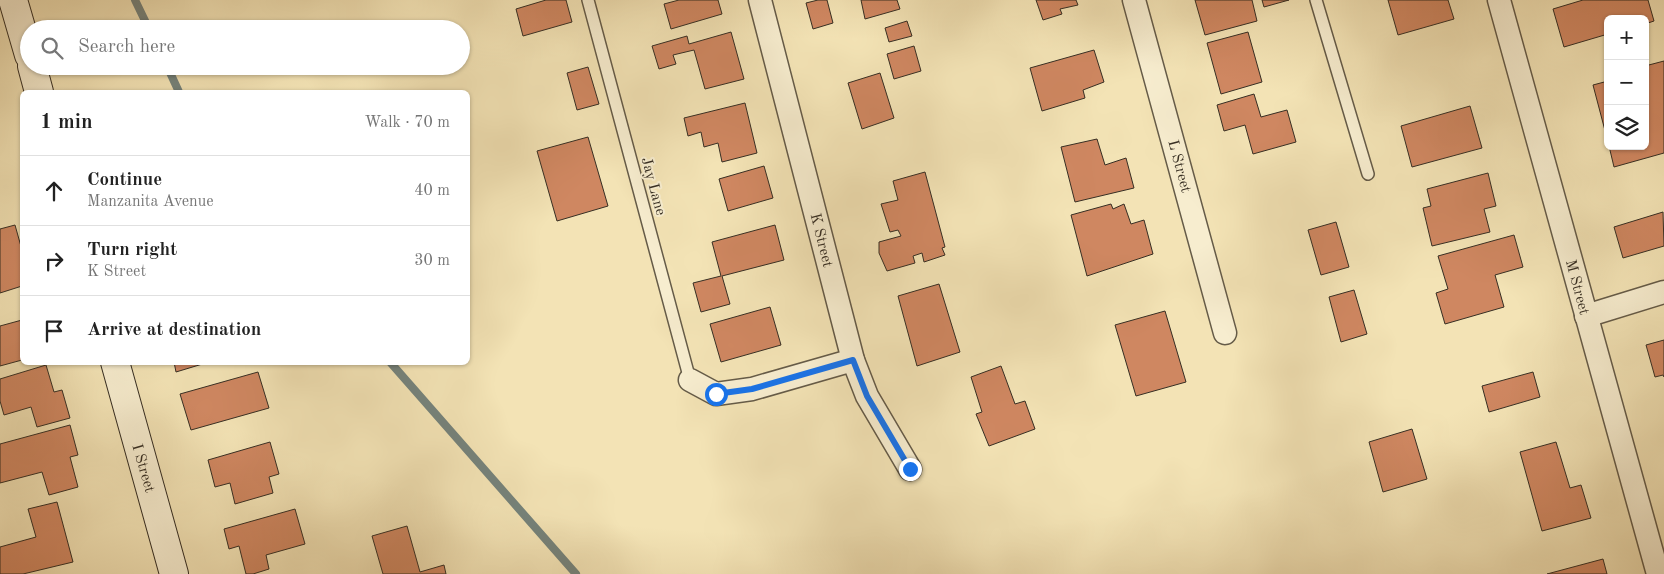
<!DOCTYPE html>
<html lang="en">
<head>
<meta charset="utf-8">
<style>
  body { margin:0; font-family:"Old Standard TT",serif; background:#f6f6f6; color:#222 }
  .controls { position:absolute; right:15px; top:15px; display:grid; overflow:hidden; border-radius:8px; box-shadow:0 1px 4px #0004 }
  .controls button { width:45px; height:45px; display:grid; place-items:center; padding:0; border:0; border-bottom:1px solid #e0e0e0; background:#fff; color:#222; font:25px sans-serif }
  .stop { position:absolute; width:15px; height:15px; margin:-11px; border:4px solid #1a73e8; border-radius:50%; background:#fff }
  .stop.end { background:#1a73e8; border-color:#fff; box-shadow:0 1px 5px #0008 }
  .list { margin:0; padding:0; list-style:none }
  h2 { display:flex; justify-content:space-between; align-items:center; height:65px; margin:0; padding:0 20px; font-size:21px }
  h2 small { font-size:16px; font-weight:400; color:#767676 }
  .list li { display:grid; grid-template-columns:32px 1fr auto; gap:15px; align-items:center; box-sizing:border-box; height:70px; padding:0 20px; border-top:1px solid #e0e0e0 }
  .list b { display:block; font-size:19px; white-space:nowrap }
  .list p { margin:0; font-size:16px; white-space:nowrap; color:#767676 }
  .list em { font-size:16px; font-style:normal; color:#767676 }
  .icon { flex:none; width:28px; height:28px; fill:none; stroke:currentColor; stroke-width:2; stroke-linecap:round; stroke-linejoin:round }
  .map { position:relative; flex:none; width:1664px; height:574px; overflow:hidden }
  .search { position:absolute; background:#fff; box-shadow:0 1px 4px #0004; left:20px; top:20px; width:450px; height:55px; display:flex; align-items:center; gap:12px; box-sizing:border-box; padding:0 18px; border-radius:28px; color:#767676; font-size:19px }
  .panel { position:absolute; background:#fff; box-shadow:0 1px 4px #0004; left:20px; top:90px; width:450px; height:275px; border-radius:8px }
  .map>svg:first-child { display:block }
</style>
</head>
<body>
<div class="map">
<svg width="1664" height="574" viewBox="0 0 1664 574">
  <rect width="100%" height="100%" fill="#f3e3b5"/>
  <filter id="stains"><feTurbulence type="fractalNoise" baseFrequency=".004" numOctaves="4"/><feColorMatrix values="0 0 0 0 .2 0 0 0 0 .09 0 0 0 0 .02 0 0 0 .5 -.17"/></filter>
  <radialGradient id="worn" r=".72"><stop offset=".6" stop-color="#630" stop-opacity="0"/><stop offset="1" stop-color="#630" stop-opacity=".3"/></radialGradient>
  <g fill="none" stroke-linecap="round" stroke-linejoin="round">
    <g stroke="#75837c" stroke-width="8">
      <path d="M135 0 149 29"/>
      <path d="M167 66 179 92"/>
      <path d="M390 362 576 574"/>
    </g>
  </g>
  <g fill="#cf8761" stroke="#362e23">
    <path d="M546 0H566L572 22 523 36 516 9Z"/>
    <path d="M679 0H718L722 14 671 29 664 4Z"/>
    <path d="M818 0H827L833 23 813 29 806 3Z"/>
    <path d="M861 0H897L900 9 865 19Z"/>
    <path d="M1036 0H1076L1078 5 1060 9 1062 14 1043 20Z"/>
    <path d="M1195 0H1252L1257 21 1205 35Z"/>
    <path d="M1262 0H1289L1264 7Z"/>
    <path d="M1388 0H1448L1454 19 1398 35Z"/>
    <path d="M1583 0H1648L1654 21 1645 24V19H1608V34L1564 47 1553 9Z"/>
    <path d="M907 21 912 36 889 42 885 28Z"/>
    <path d="M731 32 744 79 705 89 694 50 673 55 676 64 659 69 652 46 687 36 689 44Z"/>
    <path d="M1248 32 1262 82 1221 94 1207 43Z"/>
    <path d="M914 46 921 71 894 79 887 54Z"/>
    <path d="M1094 50 1104 82 1083 90 1085 98 1042 111 1030 68Z"/>
    <path d="M1664 61V153L1614 167 1609 146H1645V66Z"/>
    <path d="M588 67 599 104 577 110 567 73Z"/>
    <path d="M880 73 894 118 862 129 848 83Z"/>
    <path d="M1608 81V142L1593 85Z"/>
    <path d="M1254 94 1261 117 1287 110 1296 142 1253 154 1245 125 1224 131 1217 105Z"/>
    <path d="M745 103 757 153 722 162 718 143 704 147 701 132 688 136 684 118Z"/>
    <path d="M1470 106 1482 148 1412 167 1401 126Z"/>
    <path d="M588 137 608 206 557 221 537 151Z"/>
    <path d="M1097 139 1105 165 1126 158 1134 188 1075 202 1061 147Z"/>
    <path d="M764 166 773 198 728 211 719 179Z"/>
    <path d="M925 172 945 247 942 248 945 255 924 262 922 253 913 256 915 263 887 271 879 253V242L901 236 898 230 890 232 881 204 898 200 893 181Z"/>
    <path d="M1488 173 1496 206 1484 209 1490 232 1432 246 1423 208 1431 206 1427 189Z"/>
    <path d="M1111 204 1113 209 1124 204 1131 224 1144 220 1153 254 1087 276 1071 215Z"/>
    <path d="M1663 212 1664 246 1623 258 1614 227Z"/>
    <path d="M1336 222 1349 267 1321 275 1308 230Z"/>
    <path d="M15 225 22 250V286L0 293V229Z"/>
    <path d="M775 225 784 260 722 276 730 304 701 312 693 283 721 276 712 242Z"/>
    <path d="M1514 235 1523 267 1495 275 1504 307 1445 324 1436 293 1448 289 1438 256Z"/>
    <path d="M939 284 960 352 917 366 898 296Z"/>
    <path d="M1354 290 1367 334 1341 342 1329 297Z"/>
    <path d="M770 307 781 345 721 362 710 324Z"/>
    <path d="M1165 311 1186 382 1136 396 1115 325Z"/>
    <path d="M22 320V360L0 366V326Z"/>
    <path d="M1664 340V377L1663 375 1655 377 1646 345Z"/>
    <path d="M174 362H209L176 372Z"/>
    <path d="M46 365 54 392 62 390 70 418 37 427 31 407 4 415 0 401V379Z"/>
    <path d="M1001 366 1015 404 1025 401 1035 429 989 446 976 414 982 412 971 377Z"/>
    <path d="M258 372 269 408 191 430 180 394Z"/>
    <path d="M1533 372 1540 397 1489 412 1482 386Z"/>
    <path d="M70 425 78 455 70 457 78 487 49 495 42 472 0 483V444Z"/>
    <path d="M1412 429 1427 479 1383 492 1369 442Z"/>
    <path d="M270 442 279 474 269 477 273 493 235 504 230 483 215 487 208 460Z"/>
    <path d="M1556 442 1570 488 1581 485 1591 518 1542 531 1520 452Z"/>
    <path d="M57 502 73 562 23 574H0V547L36 537 28 509Z"/>
    <path d="M295 509 305 544 266 555 269 569 253 574H246L239 546 229 549 224 529Z"/>
    <path d="M407 526 420 572 444 565 446 574H383L372 536Z"/>
    <path d="M1603 559 1607 574H1547Z"/>
  </g>
  <g fill="none" stroke-linecap="round" stroke-linejoin="round">
    <g stroke="#655b48" stroke-width="14">
      <g id="lane">
        <path d="M588 0 690 380"/>
        <path d="M1316 0 1368 174"/>
      </g>
    </g>
    <g stroke="#655b48" stroke-width="25">
      <g id="street">
        <path d="M760 0 853 360 867 396 910 469"/>
        <path d="M1134 0 1225 333"/>
        <path d="M1499 0 1658 574"/>
        <path d="M1586 316 1664 292"/>
        <path d="M690 380 716 394 752 389 853 360"/>
      </g>
    </g>
    <g stroke="#362e23" stroke-width="30">
      <g id="secondary">
        <path d="M13 0 29 55"/>
        <path d="M32 66 39 92"/>
        <path d="M115 362 174 574"/>
      </g>
    </g>
    <use href="#lane" stroke="#f7edcf" stroke-width="11"/>
    <use href="#street" stroke="#f7edcf" stroke-width="22"/>
    <use href="#secondary" stroke="#f7edcf" stroke-width="28"/>
  </g>
  <g fill="none" stroke-linecap="round" stroke-linejoin="round">
    <path stroke="#1a73e8" stroke-width="6" d="M716 394 752 389 853 360 867 396 910 469"/>
  </g>
  <g text-anchor="middle" stroke-width="4" stroke-linejoin="round" paint-order="stroke">
    <g font-size="15" fill="#362e23" stroke="#f7edcf">
      <text transform="translate(1180 166) rotate(75)" y="5">L Street</text>
      <text transform="translate(654 186) rotate(75)" y="5">Jay Lane</text>
      <text transform="translate(822 240) rotate(76)" y="5">K Street</text>
      <text transform="translate(1578 287) rotate(75)" y="5">M Street</text>
      <text transform="translate(144 468) rotate(74)" y="5">I Street</text>
    </g>
  </g>
  <rect width="100%" height="100%" filter="url(#stains)"/>
  <rect width="100%" height="100%" fill="url(#worn)"/>
</svg>
<div class="controls">
<button>+</button>
<button>−</button>
<button><svg class="icon" aria-label="layers" viewBox="0 0 24 24"><path d="M12 4l9 5-9 5-9-5zM3 14l9 5 9-5"/></svg></button>
</div>
<div class="stop" style="left:716px;top:394px"></div>
<div class="stop end" style="left:910px;top:469px"></div>
<div class="search"><svg class="icon" aria-label="search" viewBox="0 0 24 24"><circle cx="10" cy="10" r="6"/><path d="M15 15l6 6"/></svg>Search here</div>
<section class="panel">
<h2>1 min<small>Walk · 70 m</small></h2>
<ul class="list">
<li><svg class="icon" aria-label="ahead" viewBox="0 0 24 24"><path d="M12 20V5M6 11l6-6 6 6"/></svg><div><b>Continue</b><p>Manzanita Avenue</p></div><em>40 m</em></li>
<li><svg class="icon" aria-label="right" viewBox="0 0 24 24"><path d="M7 20v-9h11M14 6l5 5-5 5"/></svg><div><b>Turn right</b><p>K Street</p></div><em>30 m</em></li>
<li><svg class="icon" aria-label="arrive" viewBox="0 0 24 24"><path d="M6 21V4h12l-3 4 3 4H6"/></svg><div><b>Arrive at destination</b></div></li>
</ul>
</section>
</div>
</body>
</html>
